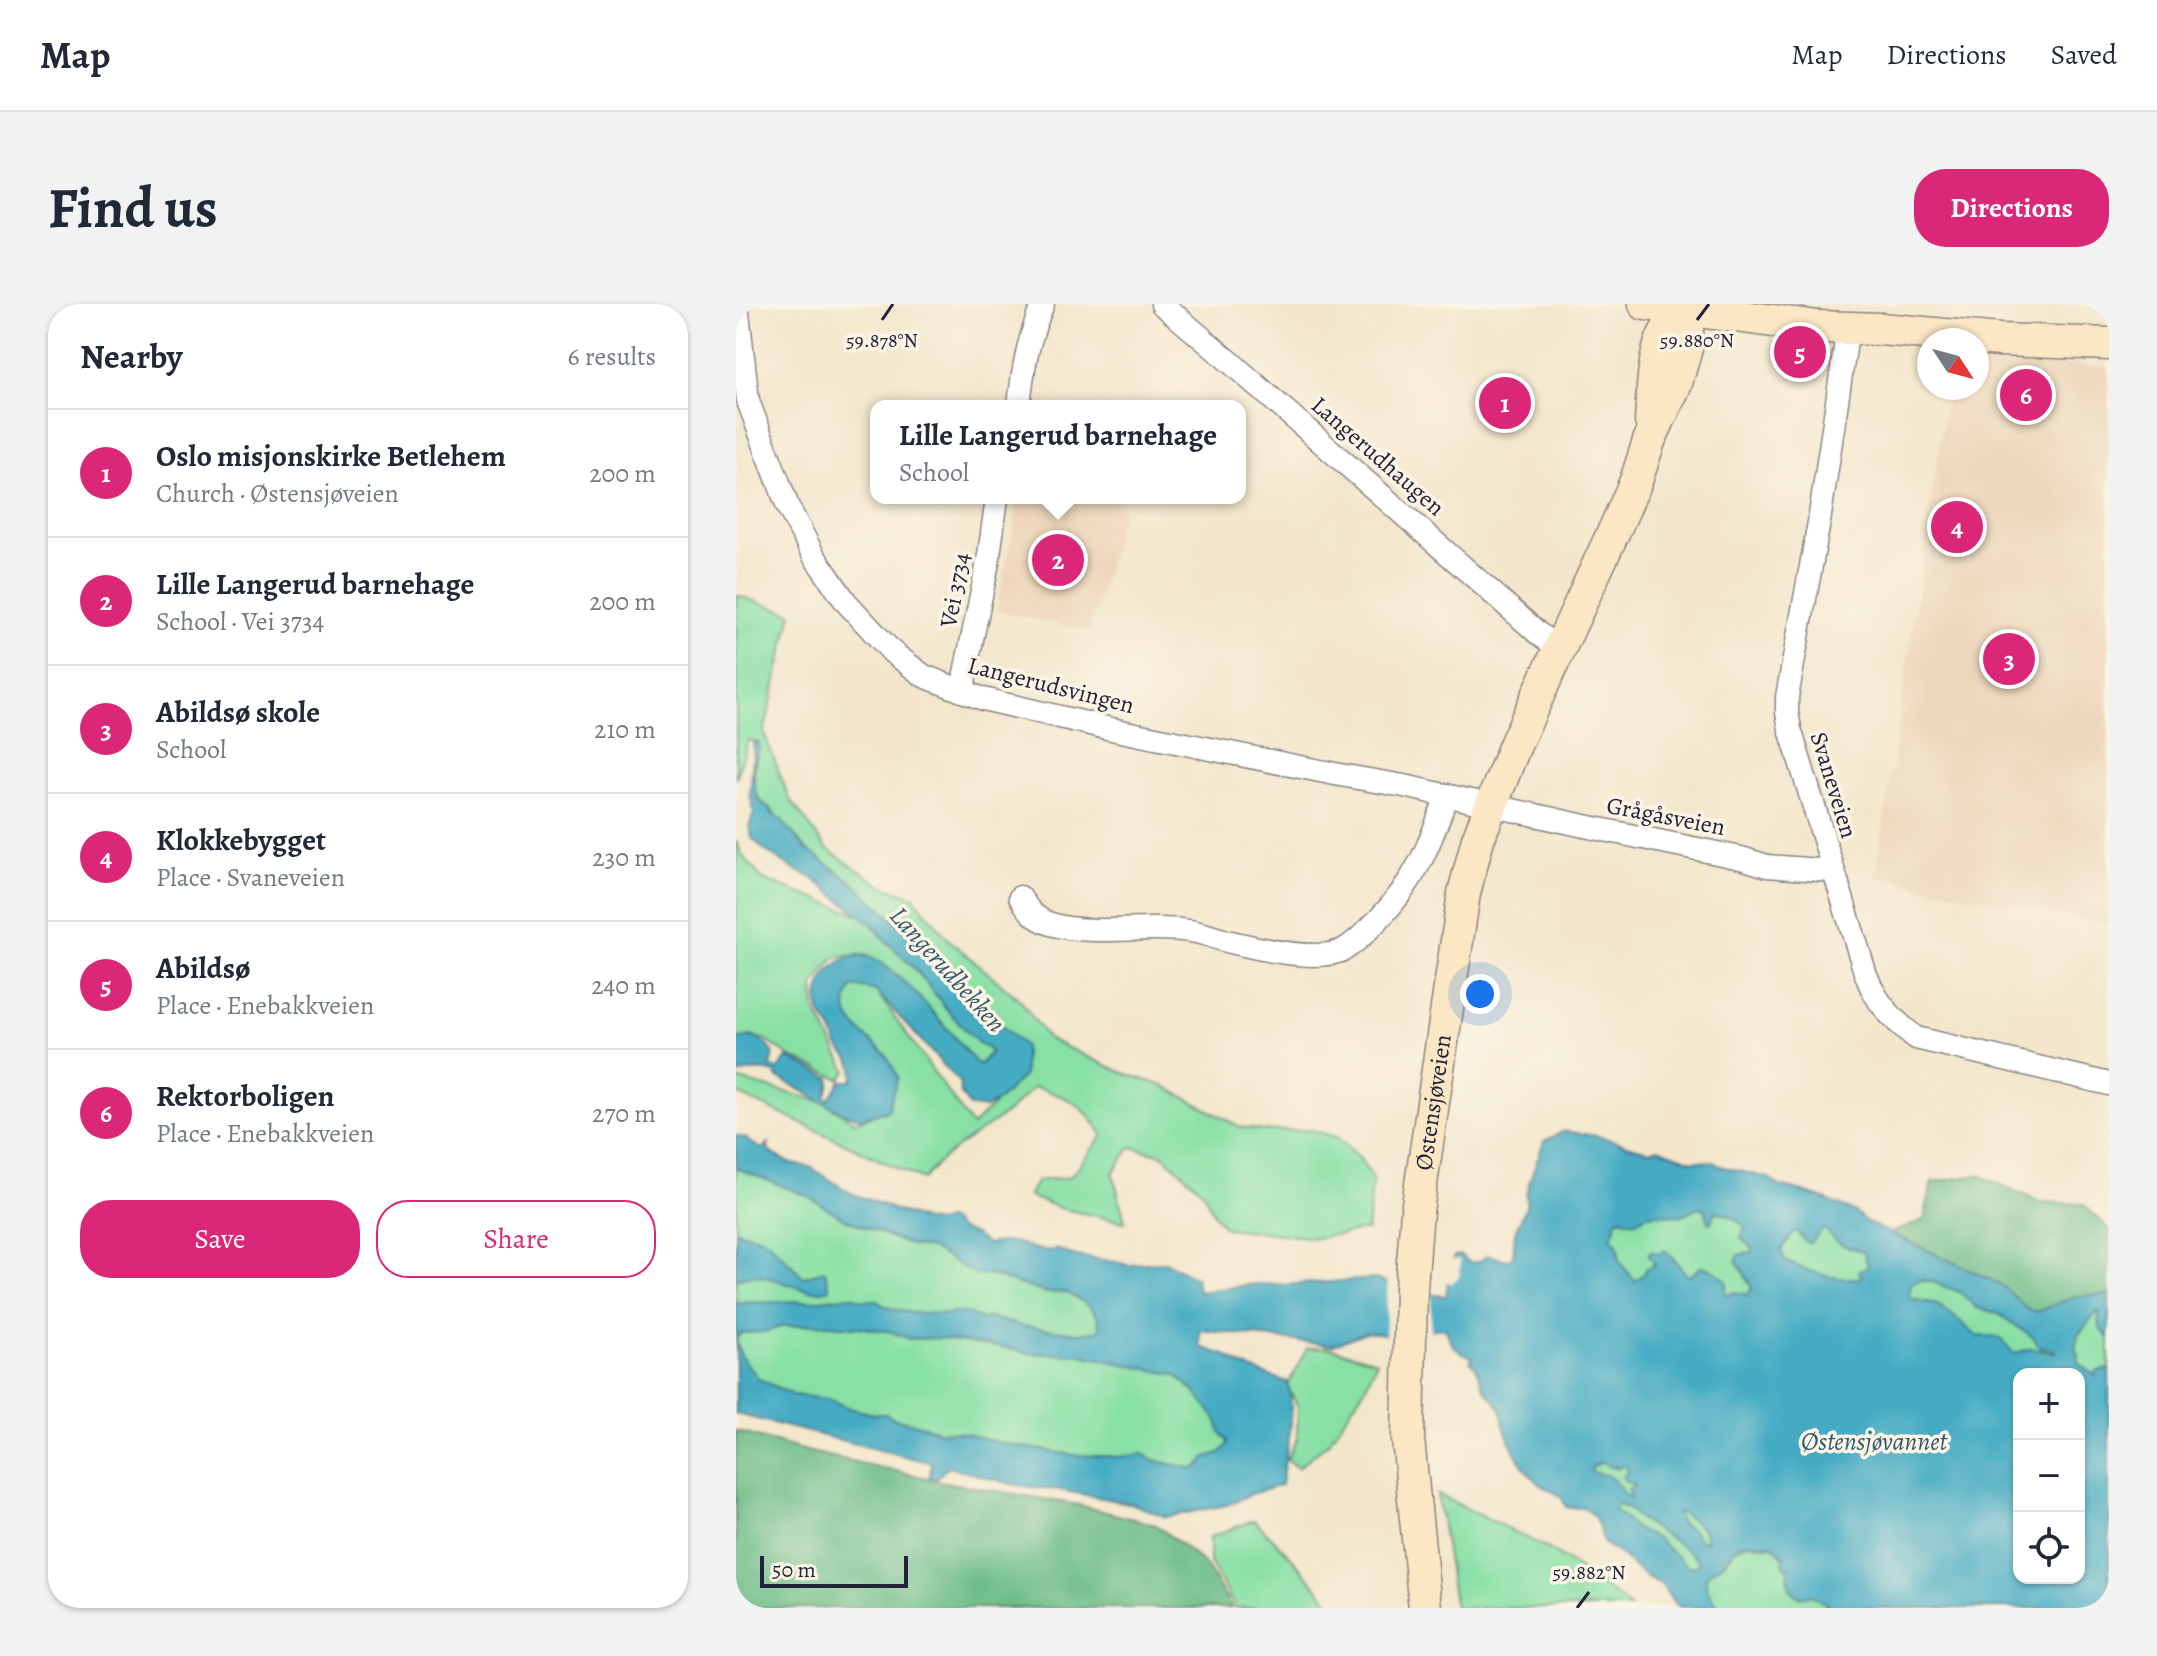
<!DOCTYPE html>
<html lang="en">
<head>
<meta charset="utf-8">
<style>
  body { margin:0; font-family:Alegreya,serif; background:#f2f2f3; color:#1f2937 }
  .controls { position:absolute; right:24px; bottom:24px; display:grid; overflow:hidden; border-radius:16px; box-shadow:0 2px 6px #0004 }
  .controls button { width:72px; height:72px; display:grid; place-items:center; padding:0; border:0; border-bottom:2px solid #e0e1e3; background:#fff; color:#1f2937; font:40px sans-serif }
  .compass { position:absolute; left:1181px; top:24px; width:72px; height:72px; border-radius:50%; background:#fff; box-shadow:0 2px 6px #0004; rotate:126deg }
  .scale { position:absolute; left:24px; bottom:20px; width:148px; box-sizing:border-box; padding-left:8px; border:4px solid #22223b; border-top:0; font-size:22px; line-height:28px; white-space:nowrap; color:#22223b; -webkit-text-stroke:6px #fcf5e5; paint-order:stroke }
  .you { position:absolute; left:744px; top:690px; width:28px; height:28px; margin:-20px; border:6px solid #fff; border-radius:50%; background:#1a73e8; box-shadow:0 0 0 12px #1a73e833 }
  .badge { display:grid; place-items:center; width:52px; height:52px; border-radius:50%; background:#db2777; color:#fff; font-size:26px; font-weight:700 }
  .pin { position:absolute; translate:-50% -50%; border:4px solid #fff; box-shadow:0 2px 8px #0006 }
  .popup { position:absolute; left:134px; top:96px; width:376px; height:104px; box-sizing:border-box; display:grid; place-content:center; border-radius:16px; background:#fff; filter:drop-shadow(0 2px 6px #0005); font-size:26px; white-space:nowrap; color:#747a83 }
  .popup b { font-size:30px; color:#1f2937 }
  .popup::after { content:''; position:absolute; left:50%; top:100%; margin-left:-16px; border:16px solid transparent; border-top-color:#fff }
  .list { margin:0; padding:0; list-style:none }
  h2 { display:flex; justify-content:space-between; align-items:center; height:104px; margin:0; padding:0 32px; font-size:34px }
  h2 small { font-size:26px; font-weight:400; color:#747a83 }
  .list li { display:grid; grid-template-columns:52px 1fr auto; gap:24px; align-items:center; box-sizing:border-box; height:128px; padding:0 32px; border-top:2px solid #e0e1e3 }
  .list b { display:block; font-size:30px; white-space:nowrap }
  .list p { margin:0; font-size:26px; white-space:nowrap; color:#747a83 }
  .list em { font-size:26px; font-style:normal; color:#747a83 }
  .actions { display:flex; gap:16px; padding:24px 32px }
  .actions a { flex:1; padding:18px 0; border:2px solid #db2777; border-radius:32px; text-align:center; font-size:28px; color:#db2777 }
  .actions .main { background:#db2777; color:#fff }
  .icon { flex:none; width:44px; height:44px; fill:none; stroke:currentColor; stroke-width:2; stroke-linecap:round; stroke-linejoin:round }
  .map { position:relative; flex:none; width:1373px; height:1304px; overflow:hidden; border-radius:32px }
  header { display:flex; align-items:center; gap:48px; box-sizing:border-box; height:112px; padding:0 40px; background:#fff; border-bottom:2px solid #e0e1e3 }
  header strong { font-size:38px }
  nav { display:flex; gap:44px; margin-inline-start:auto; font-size:28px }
  .intro { display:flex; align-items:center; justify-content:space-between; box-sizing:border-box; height:192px; padding:0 48px }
  h1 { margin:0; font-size:56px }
  .button { padding:20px 36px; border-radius:32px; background:#db2777; color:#fff; font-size:28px; font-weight:700 }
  main { display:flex; gap:48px; padding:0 48px }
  aside { flex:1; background:#fff; border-radius:32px; box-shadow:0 2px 6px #0004 }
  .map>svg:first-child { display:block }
</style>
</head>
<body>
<header>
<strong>Map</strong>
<nav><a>Map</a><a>Directions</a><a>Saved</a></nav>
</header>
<div class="intro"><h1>Find us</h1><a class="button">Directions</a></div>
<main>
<aside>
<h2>Nearby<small>6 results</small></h2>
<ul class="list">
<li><span class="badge">1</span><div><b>Oslo misjonskirke Betlehem</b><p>Church · Østensjøveien</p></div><em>200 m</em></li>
<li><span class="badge">2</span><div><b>Lille Langerud barnehage</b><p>School · Vei 3734</p></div><em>200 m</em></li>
<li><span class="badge">3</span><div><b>Abildsø skole</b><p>School</p></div><em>210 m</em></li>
<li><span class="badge">4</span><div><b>Klokkebygget</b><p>Place · Svaneveien</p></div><em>230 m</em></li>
<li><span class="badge">5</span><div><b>Abildsø</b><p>Place · Enebakkveien</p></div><em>240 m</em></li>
<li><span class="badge">6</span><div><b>Rektorboligen</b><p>Place · Enebakkveien</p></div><em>270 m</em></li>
</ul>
<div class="actions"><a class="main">Save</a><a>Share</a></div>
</aside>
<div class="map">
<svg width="1373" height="1304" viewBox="0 0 1373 1304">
  <rect width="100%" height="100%" fill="#fcf5e5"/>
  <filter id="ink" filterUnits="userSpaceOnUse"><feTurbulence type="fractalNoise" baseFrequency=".0125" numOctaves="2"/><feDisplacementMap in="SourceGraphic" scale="16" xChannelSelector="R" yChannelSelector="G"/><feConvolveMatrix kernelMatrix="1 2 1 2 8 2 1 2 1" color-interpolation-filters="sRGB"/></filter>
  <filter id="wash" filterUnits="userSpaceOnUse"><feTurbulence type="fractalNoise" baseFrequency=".006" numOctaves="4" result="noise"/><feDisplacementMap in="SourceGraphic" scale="32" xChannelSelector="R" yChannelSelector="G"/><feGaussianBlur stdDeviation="1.8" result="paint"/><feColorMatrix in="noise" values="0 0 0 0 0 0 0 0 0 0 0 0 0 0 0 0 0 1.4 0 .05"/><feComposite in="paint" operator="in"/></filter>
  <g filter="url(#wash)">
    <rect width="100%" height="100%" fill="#f3e6cb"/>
    <g fill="#edd7bb">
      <path d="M1241 56 1373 63V620L1140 573 1212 84H1241Z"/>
      <path d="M284 194H377L387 206 354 327 260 307Z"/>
    </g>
    <g fill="#88e0a5" stroke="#558170" stroke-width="2">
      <path d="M0 291 56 309 28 429 53 494 91 545 145 581 178 593 212 635 284 696 312 735 385 768 428 782 504 823 528 827 576 826 602 834 622 852 637 875 631 926 580 934 489 924 478 911 467 888 427 851 395 843 377 869 389 918 327 905 292 892 301 877 334 873 367 831C347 799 333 793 298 783 287 793 277 805 265 813 239 832 206 850 187 876L0 789V775L87 798 119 818 152 806 151 752C137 739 104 716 110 693 111 692 117 683 118 682L140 687 236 822 288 771 206 669 160 617 70 545 33 503 24 497 19 486 18 467 23 439 12 436 0 475Z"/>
      <path d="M0 537 6 551 27 576 127 612C137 621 144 631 153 640 162 649 172 657 180 667 204 693 223 726 253 745L254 749 244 760 240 759C218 733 164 666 135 653 125 648 109 653 98 654L78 681 79 706 111 767 104 775 55 753 28 735 14 732 0 735Z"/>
      <path d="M0 864 72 892 107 914 174 941 196 945 239 969 258 972 310 989 330 987C336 992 347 997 351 1001 355 1004 359 1010 364 1014L365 1023 361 1027 341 1029 287 1022 251 1013 247 1016C240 1014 235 1010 229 1009 223 1008 215 1010 209 1010 191 1010 153 1009 141 997L125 996 116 992 77 997 0 999V976C4 974 8 972 12 972 39 969 69 994 94 985L89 967 67 973 33 938 26 934 0 927Z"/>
      <path d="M965 903 970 906 972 918 978 908C991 908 1000 915 1009 923L1005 934 1017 945 1015 949 1009 951V973L1016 984 1011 991 999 988 991 991 961 965 954 972 951 971 934 950 918 956 917 962 914 963 903 976 899 977 883 957V947L875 934 881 917 885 914 898 918 910 911Z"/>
      <path d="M1086 926H1090C1100 939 1110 945 1126 945L1132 957V962L1124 968 1126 973C1104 979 1069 966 1049 957L1045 946 1058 928H1061L1068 936Z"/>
      <path d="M1183 976 1205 980 1224 988 1241 1004 1261 1009 1295 1032 1305 1044 1317 1045 1319 1049 1295 1044 1278 1050 1248 1032 1242 1033C1230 1024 1218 1011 1205 1003 1195 996 1183 999 1173 993L1174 980Z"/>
      <path d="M1362 1006 1364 1024 1373 1034V1069L1371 1066 1359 1072 1343 1059V1051L1339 1046 1342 1031Z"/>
      <path d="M82 1020 123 1023 156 1028 174 1035 202 1034 278 1045 290 1049 345 1051 440 1071 461 1090 481 1116 485 1130 491 1135V1142L484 1149 470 1153 465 1160 459 1165 421 1157 407 1150 384 1153 337 1151 265 1139 229 1129 202 1127 191 1123 157 1114 150 1110H137L113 1104 92 1095 57 1091 23 1075 6 1053 0 1037 4 1029 29 1028 47 1022Z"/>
      <path d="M592 1043 641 1057 629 1084 592 1139 561 1164 551 1155 561 1135 562 1103 551 1081 561 1065 571 1044Z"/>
      <path d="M866 1158 881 1165 887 1161 891 1164 892 1168 888 1171 890 1178 898 1180 894 1193 888 1191C885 1184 879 1176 872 1172 866 1169 861 1171 855 1167L856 1163Z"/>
      <path d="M701 1190 813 1245 861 1277 895 1304H719Z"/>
      <path d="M880 1200C893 1202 897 1211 907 1218 926 1230 945 1239 962 1255L963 1258 959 1262H953L947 1258 920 1234 901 1226 878 1206Z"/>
      <path d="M942 1207C954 1214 970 1222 971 1237L963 1236C960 1233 956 1227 952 1224 945 1218 941 1218 942 1207Z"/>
      <path d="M518 1216 556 1254 599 1304H500L474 1258V1233Z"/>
      <path d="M1013 1239 1028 1242 1037 1241 1041 1244 1055 1264 1051 1274 1056 1288 1075 1291 1090 1300 1089 1304H985C977 1296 965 1282 972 1270 976 1265 983 1263 988 1259 997 1250 1000 1242 1013 1239Z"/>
    </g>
    <g fill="#6ebe8a" stroke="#487062" stroke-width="2">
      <path d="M1243 871 1304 898 1347 900 1373 925V991L1340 992 1301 1008 1291 1006 1251 974 1155 929 1188 916 1196 878Z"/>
      <path d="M0 1127 74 1148 214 1179 343 1201 420 1221 469 1260 496 1304H0Z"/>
    </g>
    <g fill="#44abc3" stroke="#33667f" stroke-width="2" fill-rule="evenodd">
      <path d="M18 437 23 439C23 452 24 439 20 452 16 462 17 489 25 498 30 503 35 505 39 512L43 513 70 545 113 575 160 618 207 669 288 742V771L263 796 249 804 234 803 225 790 223 778 140 687 118 682C94 713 131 730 149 750 155 757 158 766 162 773L152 806 124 814 109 810 41 773 39 769C26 765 13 766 0 772V737C16 729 29 735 38 750L34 761 42 766 51 753 94 774V780L89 793 93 795 105 777H115L117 773C119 756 111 754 102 742 99 736 98 730 95 725 90 717 84 713 83 704 80 691 86 673 96 664 106 654 122 649 136 654 163 664 220 735 240 759L245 760 254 749 253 745 243 740 213 708 181 667 150 637 138 622 75 573 57 565 27 545 16 534 13 523 18 508 14 490Z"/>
      <path d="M828 827C839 829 851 830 861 832 879 836 895 843 913 847L922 844 957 857 977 858 984 862 1033 874 1042 881 1084 893 1119 908 1132 919 1251 974 1268 983 1292 1006 1301 1008 1340 992 1373 991V1034L1364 1024 1363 1008 1362 1007 1342 1031 1339 1046 1343 1051V1059L1360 1072V1068L1371 1065 1373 1069V1304H1089L1090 1300 1075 1291 1063 1293 1056 1288 1051 1274 1054 1263H1049L1047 1259 1048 1254 1037 1241C1026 1242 1015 1236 1005 1240 997 1244 993 1254 987 1259 980 1266 984 1260 976 1266 962 1277 975 1295 985 1304L944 1303 938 1299 925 1280 910 1273 882 1249 868 1240C863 1227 862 1207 845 1204 840 1204 835 1204 830 1203L825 1192C793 1178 779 1155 768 1122 766 1116 767 1109 764 1104 760 1096 752 1091 748 1084 742 1074 744 1064 734 1057L736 1053C720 1047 714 1041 710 1024L649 1030 630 1028 597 1041 464 1026 465 1043 489 1051 504 1061 551 1078C562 1113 549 1146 545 1181L515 1190 491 1201 430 1213 397 1200 324 1186 280 1181 212 1163 199 1175H193L196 1159 0 1110V1037L6 1053 23 1075 57 1091 92 1095 113 1104 137 1110H150L157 1114 191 1123 202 1127 229 1129 265 1139 337 1151 384 1153 407 1150 421 1157 458 1165 465 1160 470 1153 484 1149 491 1142V1136L485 1130 481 1117 461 1090 440 1071 345 1051 290 1049 278 1045 202 1034 174 1035 156 1028 123 1023 82 1020 47 1022 29 1028 5 1029 0 1034V999L77 997 116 992 125 996 141 997C153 1009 192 1010 209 1010 215 1010 223 1008 229 1009 235 1010 240 1014 247 1016L251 1013 287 1022 341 1029 361 1027 365 1023 362 1018 363 1014C359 1010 355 1004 351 1001 347 997 336 992 330 988L310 989 258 972 239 970 196 945 174 941 107 914 72 892 0 864V831L7 834 10 833 11 836 26 845 32 839 33 848 56 860 74 863 115 889 186 916 201 919 210 916 215 917 223 925 239 931 251 940C259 939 269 937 277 938 293 941 304 950 321 945 344 957 371 953 395 962L397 960 429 958 460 974 462 988 520 980 546 981 639 975 699 991 710 992 714 962 719 952 724 951 735 959 744 957 751 951 771 956 777 952 779 927 790 904V891L794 876 808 837ZM965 903 970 906 972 918 975 919 979 908C991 908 1000 915 1009 923L1005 934 1017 945 1015 949 1003 951 1000 956 1015 981 1016 984 1011 991 999 988 991 991 989 988 991 979C983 970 978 965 966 962L954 972 951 971 929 946 923 950 915 947 913 949V952L919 959 917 962 910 964 908 970 899 977 883 957 881 940 875 933 880 925V917L885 914 898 918C900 917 909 912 911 911 928 907 947 918 959 904ZM1086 926H1090C1104 944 1109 941 1128 948L1132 962 1123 967 1126 973C1105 979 1069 966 1049 957L1045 946 1058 928H1061L1071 939 1075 938ZM1187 975 1224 988 1241 1004 1261 1009 1295 1032 1302 1041 1317 1045 1319 1049 1295 1044 1278 1050C1266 1035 1262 1029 1242 1033 1230 1023 1218 1011 1205 1003 1195 996 1183 999 1173 993L1175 980ZM1283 1070H1343V1274H1283ZM866 1158C874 1163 878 1166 887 1161L891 1164 892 1168 887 1173 888 1176 898 1181V1183L892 1185 894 1193 888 1191C885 1184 879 1176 872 1172 867 1169 861 1171 855 1167L856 1163ZM884 1200C893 1204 898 1211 906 1216 925 1231 943 1237 962 1255V1259L959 1262H953L947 1258 920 1234 901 1226 878 1206 880 1201ZM943 1208C954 1215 970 1222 971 1237L963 1236 957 1226 945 1220 941 1210Z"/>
      <path d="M0 927 26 934 33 938 67 973 89 967 94 985C69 994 40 969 12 972 8 972 4 974 0 976Z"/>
    </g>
    <g fill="#f3e6cb">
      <path d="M713 955 724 956V971L716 979 709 978Z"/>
      <path d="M652 975 696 986 694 1030 649 1034Z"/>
    </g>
  </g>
  <g filter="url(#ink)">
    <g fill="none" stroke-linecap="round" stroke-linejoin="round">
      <g stroke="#8a8483" stroke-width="25">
        <g id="minor">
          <path d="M1 0 12 97 52 203 78 252 110 298 156 348 188 372 247 395 375 425 604 471 668 482 844 521 1005 554 1031 562 1096 567"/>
          <path d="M426 0 492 56 803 330 822 344"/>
          <path d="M1112 24 1083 218 1051 393V408L1054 425 1129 668C1140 699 1155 714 1180 734L1373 780"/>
          <path d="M283 102C287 63 292 36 307 0"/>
          <path d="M228 387 229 369 252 258 261 194"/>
          <path d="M284 593C293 607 299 615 315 620 356 633 410 620 454 627 468 629 482 635 495 638 524 645 584 659 609 645 621 638 631 627 641 617 680 577 693 543 711 491"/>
        </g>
      </g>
      <g stroke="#8a8483" stroke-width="35">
        <g id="secondary">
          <path d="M909 0 1082 23 1145 25 1264 36 1373 40"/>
          <path d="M915 117C917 89 916 49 932 24 937 17 944 12 950 6"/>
          <path id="s1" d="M689 1304 672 1135 675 984 681 907 728 589 742 535 779 441 882 218 900 177 913 137 940 79 951 41V0"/>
        </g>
      </g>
      <use href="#minor" stroke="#fff" stroke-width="22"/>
      <use href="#secondary" stroke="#fbe7c3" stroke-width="32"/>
    </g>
  </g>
  <path fill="none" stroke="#22223b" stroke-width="3" d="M146 16 157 0M961 16 973 0M841 1304 853 1288"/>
  <g text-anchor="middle" stroke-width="7" stroke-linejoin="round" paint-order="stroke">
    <g font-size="24" fill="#22223b" stroke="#fcf5e5">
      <text transform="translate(642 152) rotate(41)" y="8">Langerudhaugen</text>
      <text transform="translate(219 286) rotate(-79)" y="8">Vei 3734</text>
      <text transform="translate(315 381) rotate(14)" y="8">Langerudsvingen</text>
      <text transform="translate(1098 481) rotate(73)" y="8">Svaneveien</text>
      <text transform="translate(930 512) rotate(11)" y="8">Grågåsveien</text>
      <text dy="8" stroke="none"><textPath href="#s1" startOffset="508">Østensjøveien</textPath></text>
    </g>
    <g font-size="26" font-style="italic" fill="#305971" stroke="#fcf5e5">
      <text transform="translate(212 665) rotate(48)" y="9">Langerudbekken</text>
      <text x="1138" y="1146">Østensjøvannet</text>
    </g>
  </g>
  <g font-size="20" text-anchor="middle" fill="#22223b" stroke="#fcf5e5" stroke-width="7" stroke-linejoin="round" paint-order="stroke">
    <text x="146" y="43">59.878°N</text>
    <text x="961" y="43">59.880°N</text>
    <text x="853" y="1275">59.882°N</text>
  </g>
</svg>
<div class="controls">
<button>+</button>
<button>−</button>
<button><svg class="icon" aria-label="locate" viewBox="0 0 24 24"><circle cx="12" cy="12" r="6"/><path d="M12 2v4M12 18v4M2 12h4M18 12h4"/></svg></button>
</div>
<svg class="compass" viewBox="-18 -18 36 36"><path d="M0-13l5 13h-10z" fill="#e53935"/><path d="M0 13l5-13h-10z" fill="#747a83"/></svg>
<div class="scale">50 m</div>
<div class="you"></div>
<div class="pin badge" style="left:769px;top:99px">1</div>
<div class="pin badge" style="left:322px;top:256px">2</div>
<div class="popup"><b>Lille Langerud barnehage</b>School</div>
<div class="pin badge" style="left:1273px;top:355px">3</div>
<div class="pin badge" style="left:1221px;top:223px">4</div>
<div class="pin badge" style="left:1064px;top:48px">5</div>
<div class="pin badge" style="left:1290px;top:91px">6</div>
</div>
</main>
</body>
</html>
